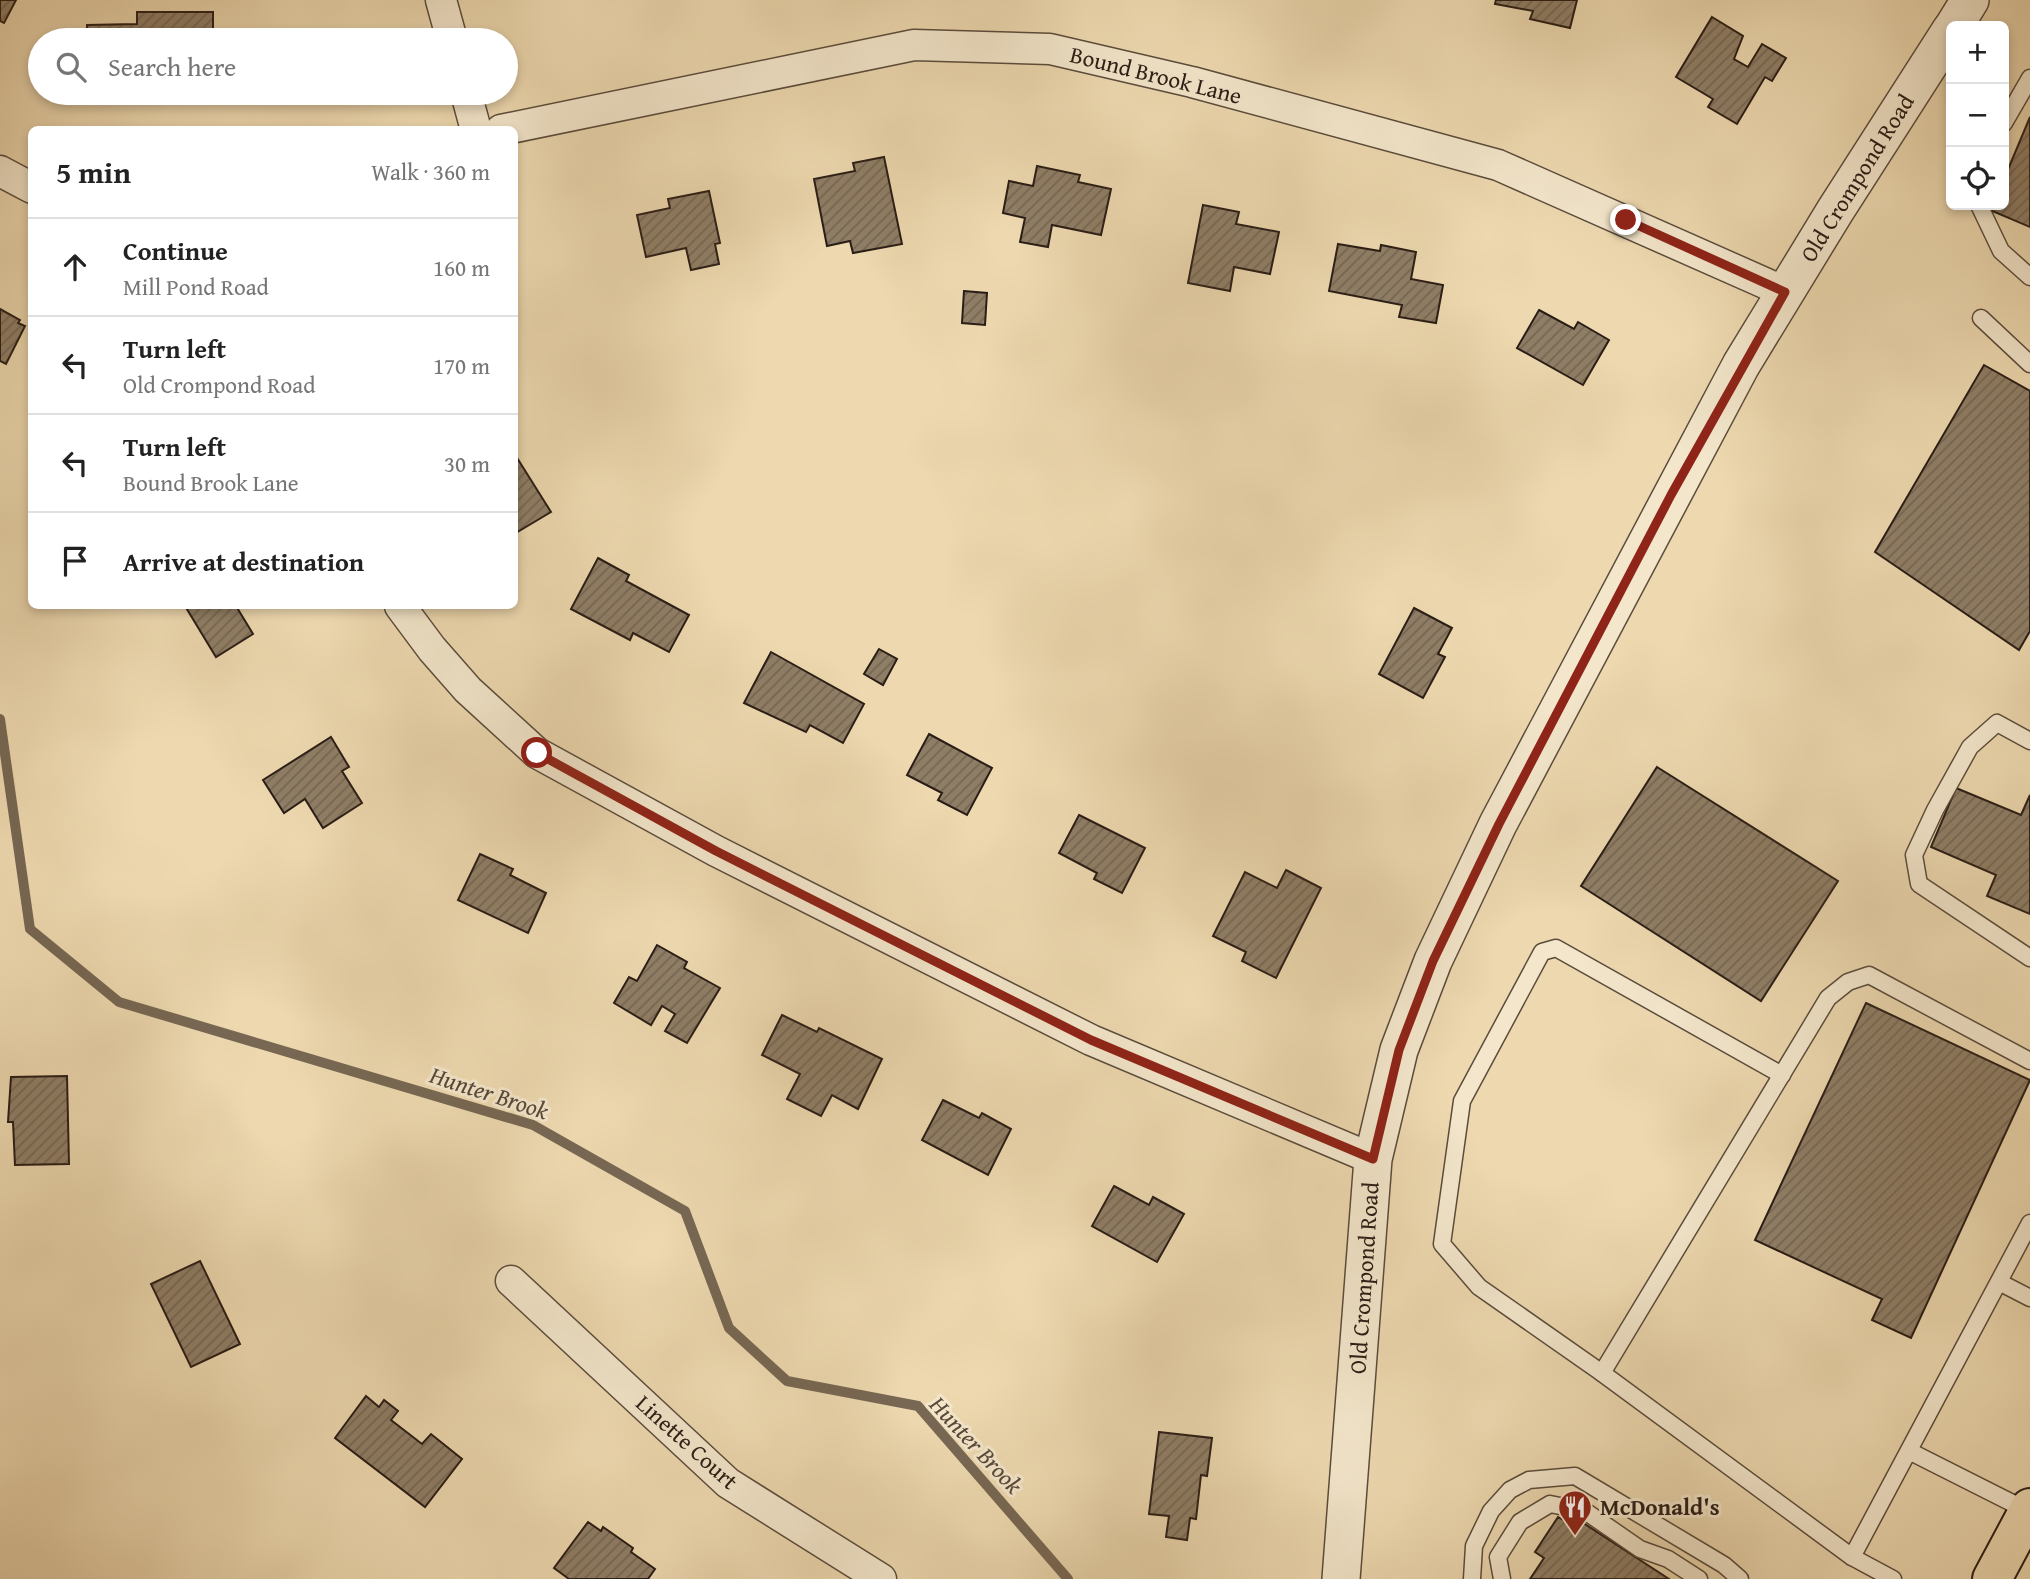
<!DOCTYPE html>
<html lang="en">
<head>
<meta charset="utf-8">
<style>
  body { margin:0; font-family:"Gentium Book Plus",serif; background:#f6f6f6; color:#222 }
  .controls { position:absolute; right:21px; top:21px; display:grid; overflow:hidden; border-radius:10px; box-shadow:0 4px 10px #0003 }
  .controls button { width:63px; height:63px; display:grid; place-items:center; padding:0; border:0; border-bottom:2px solid #e0e0e0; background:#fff; color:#222; font:35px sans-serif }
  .stop { position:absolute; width:21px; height:21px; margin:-16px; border:5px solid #8f2418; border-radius:50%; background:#fff }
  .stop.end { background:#8f2418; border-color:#fff; box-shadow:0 2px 7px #0008 }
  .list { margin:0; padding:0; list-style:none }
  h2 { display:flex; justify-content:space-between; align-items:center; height:91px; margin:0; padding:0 28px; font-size:30px }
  h2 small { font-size:23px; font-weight:400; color:#767676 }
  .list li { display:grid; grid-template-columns:46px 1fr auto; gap:21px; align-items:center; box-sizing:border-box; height:98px; padding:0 28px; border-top:2px solid #e0e0e0 }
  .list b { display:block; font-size:26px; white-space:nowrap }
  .list p { margin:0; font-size:23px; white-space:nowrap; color:#767676 }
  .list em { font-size:23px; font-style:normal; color:#767676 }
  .icon { flex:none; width:38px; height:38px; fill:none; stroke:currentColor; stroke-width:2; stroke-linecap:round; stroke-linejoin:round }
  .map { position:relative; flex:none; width:2030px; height:1579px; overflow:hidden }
  .search { position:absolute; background:#fff; box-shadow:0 4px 10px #0003; left:28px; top:28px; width:490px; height:77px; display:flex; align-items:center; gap:18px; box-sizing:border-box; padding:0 24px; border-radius:38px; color:#767676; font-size:26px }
  .panel { position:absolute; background:#fff; box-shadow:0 4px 10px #0003; left:28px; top:126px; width:490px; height:483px; border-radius:10px }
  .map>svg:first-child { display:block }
</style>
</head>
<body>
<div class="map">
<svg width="2030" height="1579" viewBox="0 0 2030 1579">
  <defs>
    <pattern id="building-hatch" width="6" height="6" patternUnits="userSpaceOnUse" patternTransform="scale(1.75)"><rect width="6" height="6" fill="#8f7e66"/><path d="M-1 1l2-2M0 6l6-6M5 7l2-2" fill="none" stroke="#756753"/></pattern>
  </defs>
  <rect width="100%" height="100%" fill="#edd8af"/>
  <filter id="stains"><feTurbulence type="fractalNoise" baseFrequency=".00286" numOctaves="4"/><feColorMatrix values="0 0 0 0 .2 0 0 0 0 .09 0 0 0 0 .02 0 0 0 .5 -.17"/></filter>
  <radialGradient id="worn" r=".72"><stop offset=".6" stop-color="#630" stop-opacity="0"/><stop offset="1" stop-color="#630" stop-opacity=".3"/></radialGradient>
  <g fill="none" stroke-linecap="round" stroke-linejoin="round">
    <path stroke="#776753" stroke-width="10" d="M0 719 30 929 119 1002 533 1125 685 1211 729 1328 787 1381 918 1406 1068 1579"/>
  </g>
  <g fill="url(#building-hatch)" stroke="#2a1d16" stroke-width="2">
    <path d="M0 0H16L4 23 0 21Z"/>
    <path d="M1496 0H1577L1570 28 1530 19 1533 11 1495 4Z"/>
    <path d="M137 12H213V40H87V25L137 24Z"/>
    <path d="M1712 17 1743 36 1734 59 1748 67 1762 44 1786 58 1772 81 1765 77 1737 124 1708 107 1713 99 1676 77Z"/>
    <rect x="170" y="93" width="42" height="2"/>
    <path d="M2030 117V227L1990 210 1993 205H2004V179Z"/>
    <path d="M884 157 902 244 853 253 850 241 827 246 814 179 855 171 853 163Z"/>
    <path d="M1037 166 1080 175 1078 182 1111 189 1101 235 1052 225 1048 247 1020 242 1025 218 1003 213 1009 181 1033 186Z"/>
    <path d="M709 191 720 243 715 244 719 264 691 270 686 248 646 257 637 215 670 208 668 199Z"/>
    <path d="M1203 205 1239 212 1236 224 1279 232 1270 274 1234 267 1230 291 1188 283Z"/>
    <path d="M1338 244 1380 251 1381 245 1416 252 1411 279 1443 285 1436 323 1399 317 1402 305 1329 291Z"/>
    <path d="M964 291 987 293 985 325 962 323Z"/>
    <path d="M0 309 20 320 18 323 25 326 6 364 0 361Z"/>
    <path d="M1539 310 1574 329 1578 322 1609 340 1583 385 1517 348Z"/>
    <path d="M1984 365 2030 391V631L2019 650 1875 552Z"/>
    <path d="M514 453 551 512 514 534Z"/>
    <path d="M598 558 629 575 626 581 689 615 669 652 633 633 630 640 571 609Z"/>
    <path d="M185 606H236L253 634 216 657Z"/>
    <path d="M1414 608 1452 628 1438 654 1445 657 1423 698 1379 674Z"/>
    <path d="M879 649 897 659 883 685 864 674Z"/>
    <path d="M771 652 864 704 843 743 810 725 806 732 744 703Z"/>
    <path d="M929 734 992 768 967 815 938 800 942 793 907 775Z"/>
    <path d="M331 737 349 767 342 771 362 803 323 828 305 799 284 813 263 780Z"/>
    <path d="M1657 767 1838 881 1761 1001 1581 886Z"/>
    <path d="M1956 788 2021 815 2030 795V914L1987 896 1996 875 1931 847Z"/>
    <path d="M1079 815 1145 848 1122 893 1094 879 1097 873 1059 853Z"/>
    <path d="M480 854 513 869 510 875 546 893 528 933 458 900Z"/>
    <path d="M1286 870 1321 888 1276 978 1242 961 1246 952 1213 936 1245 872 1277 888Z"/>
    <path d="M657 945 687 962 684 968 720 988 687 1043 665 1031 675 1014 662 1006 651 1025 614 1003 629 977 637 981Z"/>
    <path d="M1866 1003 2030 1080 1911 1338 1872 1320 1882 1299 1755 1240Z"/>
    <path d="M782 1015 817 1032 819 1028 882 1059 858 1109 832 1095 821 1116 787 1099 800 1074 762 1055Z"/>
    <path d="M67 1076 69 1164 15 1165 13 1122H8L11 1077Z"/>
    <path d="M943 1100 979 1118 982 1113 1011 1129 988 1175 922 1140Z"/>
    <path d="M1114 1186 1149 1205 1153 1197 1184 1214 1157 1262 1092 1226Z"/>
    <path d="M200 1261 240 1344 191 1367 151 1284Z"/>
    <path d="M366 1396 379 1407 384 1400 398 1411 391 1420 422 1444 431 1434 462 1459 425 1507 335 1438Z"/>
    <path d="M1159 1432 1212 1438 1207 1476 1201 1475 1196 1519 1190 1518 1187 1540 1166 1537 1169 1516 1149 1514Z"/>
    <path d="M1571 1515 1669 1579H1530L1544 1558 1535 1552 1558 1517 1567 1522Z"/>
    <path d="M588 1522 601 1531 603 1527 633 1548 631 1552 655 1569 648 1579H569L554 1568Z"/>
  </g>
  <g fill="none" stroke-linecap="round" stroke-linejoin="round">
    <g stroke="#5b4c3c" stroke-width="19">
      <g id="service">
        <path d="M2004 123 2030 78"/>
        <path d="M1979 205 2001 251 2030 277"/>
        <path d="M1981 318 2030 364"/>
        <path d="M2030 741 1997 723 1970 747 1935 810 1914 855 1919 884 2030 958"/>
        <path d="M1782 1075 1556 948 1542 952 1462 1101 1442 1244 1479 1287 1602 1373 1852 1557 1893 1579"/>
        <path d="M1999 1282 2030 1298"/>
        <path d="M1602 1373 1828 998 1848 982 1869 975 2030 1061"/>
        <path d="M1909 1451 2028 1511"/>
        <path d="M1852 1557 2030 1223"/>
        <path d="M1472 1579 1474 1546 1491 1511 1510 1490 1529 1480 1575 1476 1724 1565 1740 1579"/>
        <path d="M1502 1579 1498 1557 1520 1522 1550 1504 1585 1511 1640 1549 1668 1559 1699 1579"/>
      </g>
    </g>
    <g stroke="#5b4c3c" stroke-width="33">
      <g id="minor">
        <path d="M441 0 452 40"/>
        <path d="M466 93 476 130"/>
        <path d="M501 130 914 45 1050 49 1192 82 1498 165 1785 292"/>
        <path d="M0 171 32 188"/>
        <path d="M400 606 432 649 468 690 537 753 716 851 1091 1040 1373 1159"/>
        <path d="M511 1281 728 1483 881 1579"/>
      </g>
    </g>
    <g stroke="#5b4c3c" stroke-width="40">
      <g id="tertiary">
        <path d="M1954 26 1970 0"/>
        <path d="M1341 1579 1373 1159 1399 1050 1433 961 1498 824 1741 365 1835 211 1951 30"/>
      </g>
    </g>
    <g stroke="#2a1d16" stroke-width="42">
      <path id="trunk" d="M1992 1579 2030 1508"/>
    </g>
    <use href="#service" stroke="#f3e6cb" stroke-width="16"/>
    <use href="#minor" stroke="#f3e6cb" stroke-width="30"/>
    <use href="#tertiary" stroke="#f3e6cb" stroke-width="37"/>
    <use href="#trunk" stroke="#edd8af" stroke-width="38"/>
  </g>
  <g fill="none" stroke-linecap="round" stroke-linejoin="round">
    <path stroke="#8f2418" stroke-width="9" d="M537 753 716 851 1091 1040 1373 1159 1399 1050 1433 961 1499 824 1671 495 1785 292 1626 220"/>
  </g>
  <defs>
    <g id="restaurant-pin" transform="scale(1.75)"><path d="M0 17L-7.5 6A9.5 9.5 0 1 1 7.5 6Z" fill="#8f2418" stroke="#f3e6cb"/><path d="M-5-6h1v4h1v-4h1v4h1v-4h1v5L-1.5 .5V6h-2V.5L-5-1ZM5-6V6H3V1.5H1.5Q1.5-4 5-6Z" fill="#fff"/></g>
  </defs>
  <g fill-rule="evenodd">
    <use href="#restaurant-pin" x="1575" y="1507"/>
  </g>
  <g text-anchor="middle" stroke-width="6" stroke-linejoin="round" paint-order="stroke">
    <g font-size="23" fill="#2a1d16" stroke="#f3e6cb">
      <text transform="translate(1156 75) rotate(14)" y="8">Bound Brook Lane</text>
      <text transform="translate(1857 178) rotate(-58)" y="8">Old Crompond Road</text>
      <text transform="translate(1364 1278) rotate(-86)" y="8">Old Crompond Road</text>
      <text transform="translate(687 1442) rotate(42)" y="8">Linette Court</text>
    </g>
    <g font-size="23" font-weight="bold" fill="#2a1d16" stroke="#f3e6cb" text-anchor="start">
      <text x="1600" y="1515">McDonald's</text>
    </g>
    <g font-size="24" font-style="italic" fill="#574839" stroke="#f3e6cb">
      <text transform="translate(489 1093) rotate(18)" y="8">Hunter Brook</text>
      <text transform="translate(976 1445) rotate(47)" y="8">Hunter Brook</text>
    </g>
  </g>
  <rect width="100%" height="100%" filter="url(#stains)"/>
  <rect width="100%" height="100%" fill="url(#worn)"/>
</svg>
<div class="controls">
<button>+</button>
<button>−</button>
<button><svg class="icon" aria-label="locate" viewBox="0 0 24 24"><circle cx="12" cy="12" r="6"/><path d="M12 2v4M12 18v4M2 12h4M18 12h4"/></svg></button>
</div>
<div class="stop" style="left:537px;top:753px"></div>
<div class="stop end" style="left:1626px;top:220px"></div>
<div class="search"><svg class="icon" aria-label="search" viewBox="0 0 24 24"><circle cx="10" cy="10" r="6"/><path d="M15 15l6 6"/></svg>Search here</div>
<section class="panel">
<h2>5 min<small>Walk · 360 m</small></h2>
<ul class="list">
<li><svg class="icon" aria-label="ahead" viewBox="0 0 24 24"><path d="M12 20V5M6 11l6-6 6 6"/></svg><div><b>Continue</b><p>Mill Pond Road</p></div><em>160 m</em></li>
<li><svg class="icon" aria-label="left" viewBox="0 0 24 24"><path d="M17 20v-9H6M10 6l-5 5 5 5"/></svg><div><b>Turn left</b><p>Old Crompond Road</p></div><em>170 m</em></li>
<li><svg class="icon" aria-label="left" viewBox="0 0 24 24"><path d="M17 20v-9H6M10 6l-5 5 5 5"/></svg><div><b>Turn left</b><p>Bound Brook Lane</p></div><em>30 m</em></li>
<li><svg class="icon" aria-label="arrive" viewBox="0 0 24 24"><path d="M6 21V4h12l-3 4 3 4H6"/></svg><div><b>Arrive at destination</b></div></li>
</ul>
</section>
</div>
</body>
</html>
